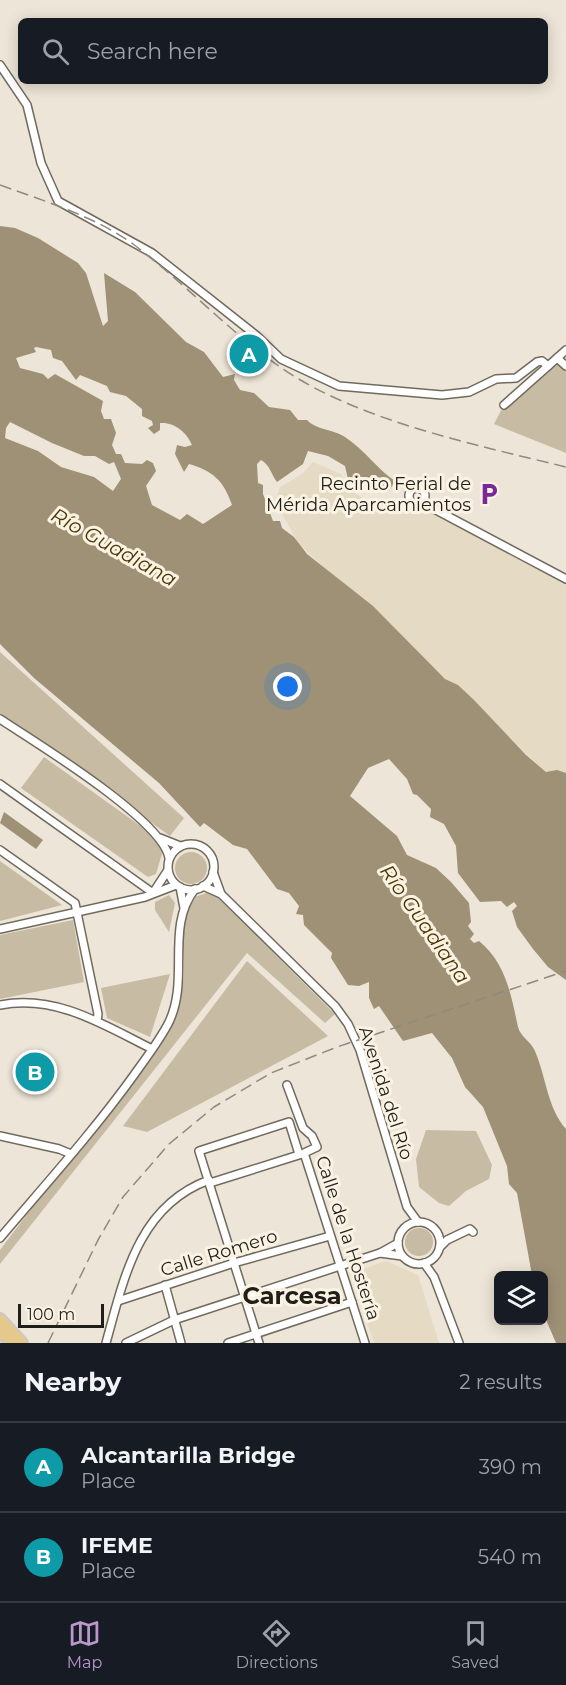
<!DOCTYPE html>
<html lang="en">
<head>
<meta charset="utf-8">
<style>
  body { margin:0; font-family:Montserrat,sans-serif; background:#20242c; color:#f1f3f6 }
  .controls { position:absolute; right:18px; bottom:18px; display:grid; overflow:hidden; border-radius:9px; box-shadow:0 3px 15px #0003 }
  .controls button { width:54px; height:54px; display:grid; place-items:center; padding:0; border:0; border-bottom:2px solid #363941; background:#171b24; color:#f1f3f6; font:30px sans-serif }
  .scale { position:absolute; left:18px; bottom:15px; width:86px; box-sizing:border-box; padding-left:6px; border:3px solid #201e18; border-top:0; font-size:16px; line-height:21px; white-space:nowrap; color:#201e18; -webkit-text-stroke:4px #faf3e4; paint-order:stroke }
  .you { position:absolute; left:288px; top:687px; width:21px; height:21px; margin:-15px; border:4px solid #fff; border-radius:50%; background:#1a73e8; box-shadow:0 0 0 9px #1a73e833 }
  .badge { display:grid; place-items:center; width:39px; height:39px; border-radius:50%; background:#bb97cb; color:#fff; font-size:20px; font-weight:700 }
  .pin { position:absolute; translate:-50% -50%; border:3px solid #fff; box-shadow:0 2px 6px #0006 }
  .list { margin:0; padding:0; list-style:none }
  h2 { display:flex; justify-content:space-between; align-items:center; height:78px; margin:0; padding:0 24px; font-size:26px }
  h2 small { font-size:20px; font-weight:400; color:#9ea1a6 }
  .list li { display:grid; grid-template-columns:39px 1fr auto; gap:18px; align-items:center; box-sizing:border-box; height:90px; padding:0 24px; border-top:2px solid #363941 }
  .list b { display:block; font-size:22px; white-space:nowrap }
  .list p { margin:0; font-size:20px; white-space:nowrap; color:#9ea1a6 }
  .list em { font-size:20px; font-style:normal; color:#9ea1a6 }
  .icon { flex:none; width:33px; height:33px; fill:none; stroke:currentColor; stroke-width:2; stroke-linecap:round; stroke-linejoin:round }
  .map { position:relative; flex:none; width:566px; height:1343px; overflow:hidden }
  .search { position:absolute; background:#171b24; box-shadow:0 3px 15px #0003; left:18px; right:18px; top:18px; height:66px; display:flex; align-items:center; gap:15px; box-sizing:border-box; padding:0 21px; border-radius:9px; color:#9ea1a6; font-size:22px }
  .sheet { height:258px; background:#171b24 }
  nav { display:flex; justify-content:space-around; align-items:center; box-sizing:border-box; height:84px; border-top:2px solid #363941; background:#171b24; font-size:16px; color:#9ea1a6 }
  nav a { display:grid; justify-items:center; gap:3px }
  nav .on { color:#bb97cb }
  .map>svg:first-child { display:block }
</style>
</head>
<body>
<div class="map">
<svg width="566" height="1343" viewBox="0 0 566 1343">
  <rect width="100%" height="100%" fill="#ede5d7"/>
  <g fill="#e5dac4">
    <path d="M313 462 341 474 350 490 377 507 404 498 566 585V776L546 772 299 544 275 502 280 487 302 474Z"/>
    <path d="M386 1261 418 1275 439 1343H374L351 1273Z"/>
  </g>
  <g fill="#c8bba3">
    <path d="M557 358 566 364V453L494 424 504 405Z"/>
    <path d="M0 652 184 818 170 836 0 714Z"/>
    <path d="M44 757 156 837 163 850 156 874 148 877 21 788Z"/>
    <circle cx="191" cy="868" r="16"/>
    <path d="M0 861 62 905 0 921Z"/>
    <path d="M207 893 215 895 335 1014 325 1023 247 953 0 1264V1250L175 1018C179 1003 183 988 184 972 185 947 177 921 191 898Z"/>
    <path d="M169 895 175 903 169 932 155 910V902Z"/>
    <path d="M73 920 84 982 0 999V935Z"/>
    <path d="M247 961 328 1036 147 1132 123 1126Z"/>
    <path d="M170 974 150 1037 107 1018 101 988Z"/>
    <path d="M426 1130 476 1131 492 1165 489 1179 466 1191 449 1206 439 1203 419 1187 416 1159Z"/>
    <circle cx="419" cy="1242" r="14"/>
  </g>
  <g fill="#9f9176" fill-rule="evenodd">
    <path d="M0 226 15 228 38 238 78 263 86 273 103 326 108 321 104 273 135 292 186 342 204 352 223 377 235 374 234 380 240 390 254 393 269 407 290 410 298 420H307C316 430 333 429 345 437 365 450 377 469 395 481L389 491 384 492 372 488 374 483 353 484 348 479 345 466 328 456 308 451 303 464 277 482C271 474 270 465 261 460L257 464 258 483 263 485V494L273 521H280L282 528 294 537 307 554 373 606 445 679 458 685 474 700 526 755 546 772 557 770 566 773V980L548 967 533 949 517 927 512 911 517 906 514 902 507 907 501 901 480 902 458 873 456 846 444 824 430 817 431 809 417 795 413 794 407 779 389 759 368 768 350 796 397 836 407 855 436 868 451 882 469 903 471 922 468 926 474 934 470 939 474 943 479 941C506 963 511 995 518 1027 520 1036 530 1041 534 1049 546 1075 547 1108 566 1129V1343H556L544 1315V1276L532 1275 517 1193 509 1184 507 1166 483 1107 465 1087 452 1058 432 1033 403 1041 379 1006 374 1009 369 998V982L359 986 348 985 331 958 332 953 304 925 303 915 296 914 299 906 289 893 277 889 247 849 233 845 204 823 200 827 159 783 34 678 0 644ZM36 347 51 350 53 358 62 361 76 380 80 375 107 386 110 392 126 396 142 409V416L152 421 153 425 148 428 154 434 160 430V423C175 422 187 433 192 445L185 447 177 445 175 454 184 472 189 464C213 471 224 481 232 505L203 524 187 514 180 520 152 505 146 486 156 471 153 463 147 460 142 464 125 463 121 454H116L112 445 116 433 111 419H104L101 411 103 401 55 374 48 379 43 374 20 368 16 358 36 352 34 348ZM10 422 52 443 84 456H95L109 464 114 462 121 479 113 491 94 477 61 467 38 451 5 438 6 428Z"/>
    <path d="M4 812 43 840 36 849 0 823Z"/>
  </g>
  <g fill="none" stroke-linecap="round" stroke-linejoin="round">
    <g stroke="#706a5d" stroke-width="10">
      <g id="street">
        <path d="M0 65 27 105 41 163 58 201 152 253 257 336 281 359 339 386 442 395 469 392 496 379 516 378 537 362 542 361 548 366"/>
        <path d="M557 358 566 366"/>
        <path d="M504 405 566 350"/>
        <circle cx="417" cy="496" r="8"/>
        <path d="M421 502 566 579"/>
        <path d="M0 719C35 742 163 820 169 858"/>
        <path d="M0 784 153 893"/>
        <path d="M160 838 180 846"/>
        <circle cx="191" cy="867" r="23"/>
        <path d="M0 850 75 903 98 1014 97 1021"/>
        <path d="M213 872 221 894"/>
        <path d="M203 886 221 894 335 1006 348 1024 360 1050 407 1207 418 1222"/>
        <path d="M180 887 184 908"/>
        <path d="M153 893 168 870"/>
        <path d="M0 929 145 897 176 885"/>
        <path d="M0 1005C56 994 104 1025 152 1049"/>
        <path d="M287 1085 303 1128 312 1136 317 1147 304 1153 365 1343"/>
        <path d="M0 1136 59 1149 71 1154"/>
        <path d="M210 1183 302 1154"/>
        <circle cx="419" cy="1243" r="21"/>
        <path d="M0 1238C45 1185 93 1132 134 1075 146 1058 160 1040 169 1022 190 978 165 927 195 889"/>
        <path d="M440 1247 447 1240 470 1229 473 1232"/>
        <path d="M380 1253 402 1256"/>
        <path d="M424 1263 434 1277 459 1343"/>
        <path d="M165 1285 181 1343"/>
        <path d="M118 1301 234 1263 330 1236"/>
        <path d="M106 1343C124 1278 138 1206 209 1180"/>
        <path d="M126 1343 174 1320 380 1253 398 1243"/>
        <path d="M228 1343 352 1302"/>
        <path d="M259 1343 199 1151 289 1122 299 1154"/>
      </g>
    </g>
    <g stroke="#c9c9c8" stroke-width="14">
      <g id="primary">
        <path d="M0 1319 22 1343"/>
        <path d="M0 1331 11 1343"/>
      </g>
    </g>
    <use href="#street" stroke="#fff" stroke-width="7"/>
    <use href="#primary" stroke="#e5c98c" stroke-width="10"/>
    <g stroke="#8f897f" stroke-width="1.5" stroke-dasharray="12 6" stroke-linecap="butt">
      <path d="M0 185C44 201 94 216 133 244 185 283 229 332 283 369 359 421 477 445 566 467"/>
      <path d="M48 1343 98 1240 123 1197 169 1144 214 1107 271 1073 337 1047 566 971"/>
    </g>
  </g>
  <defs>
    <g id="parking-bare" transform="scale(1.8)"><path d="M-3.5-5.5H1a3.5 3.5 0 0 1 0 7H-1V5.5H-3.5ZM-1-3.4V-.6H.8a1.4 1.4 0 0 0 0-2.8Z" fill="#7a2797" stroke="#faf3e4" stroke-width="2.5" paint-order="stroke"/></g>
  </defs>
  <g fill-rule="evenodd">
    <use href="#parking-bare" x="489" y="494"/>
  </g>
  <g text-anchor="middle" stroke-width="6" stroke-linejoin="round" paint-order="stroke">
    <g font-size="18" fill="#201e18" stroke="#faf3e4" text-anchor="end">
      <text x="471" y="490">Recinto Ferial de<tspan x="471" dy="21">Mérida Aparcamientos</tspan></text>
    </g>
    <g font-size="18" fill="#201e18" stroke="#faf3e4">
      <text transform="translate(386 1093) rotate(72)" y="6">Avenida del Río</text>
      <text transform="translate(348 1238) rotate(72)" y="6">Calle de la Hostería</text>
      <text transform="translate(219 1253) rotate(-17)" y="6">Calle Romero</text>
    </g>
    <g font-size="20" font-style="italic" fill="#4b3600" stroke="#faf3e4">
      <text transform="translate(114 547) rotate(29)" y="7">Río Guadiana</text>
      <text transform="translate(425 924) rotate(55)" y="7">Río Guadiana</text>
    </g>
    <g font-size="24" font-weight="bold" fill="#201e18" stroke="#faf3e4">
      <text x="292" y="1304">Carcesa</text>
    </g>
  </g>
</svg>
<div class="controls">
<button><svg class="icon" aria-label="layers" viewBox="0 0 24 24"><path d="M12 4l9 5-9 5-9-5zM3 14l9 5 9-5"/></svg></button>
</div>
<div class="scale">100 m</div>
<div class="you"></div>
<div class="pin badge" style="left:249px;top:354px;background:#0f9aa8">A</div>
<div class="pin badge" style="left:35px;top:1072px;background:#0f9aa8">B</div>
<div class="search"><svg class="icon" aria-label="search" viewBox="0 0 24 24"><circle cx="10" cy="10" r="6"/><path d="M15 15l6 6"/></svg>Search here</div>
</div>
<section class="sheet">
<h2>Nearby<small>2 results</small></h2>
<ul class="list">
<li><span class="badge" style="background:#0f9aa8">A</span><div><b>Alcantarilla Bridge</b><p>Place</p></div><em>390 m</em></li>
<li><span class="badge" style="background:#0f9aa8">B</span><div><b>IFEME</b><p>Place</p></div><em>540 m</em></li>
</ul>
</section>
<nav>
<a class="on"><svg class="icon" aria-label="map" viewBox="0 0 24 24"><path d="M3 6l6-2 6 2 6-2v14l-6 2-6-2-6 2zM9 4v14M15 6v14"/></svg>Map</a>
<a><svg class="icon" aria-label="directions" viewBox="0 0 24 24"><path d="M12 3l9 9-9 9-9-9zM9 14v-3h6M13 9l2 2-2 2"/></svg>Directions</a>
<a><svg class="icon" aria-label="saved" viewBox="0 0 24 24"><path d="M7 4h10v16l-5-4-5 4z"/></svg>Saved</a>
</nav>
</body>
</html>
